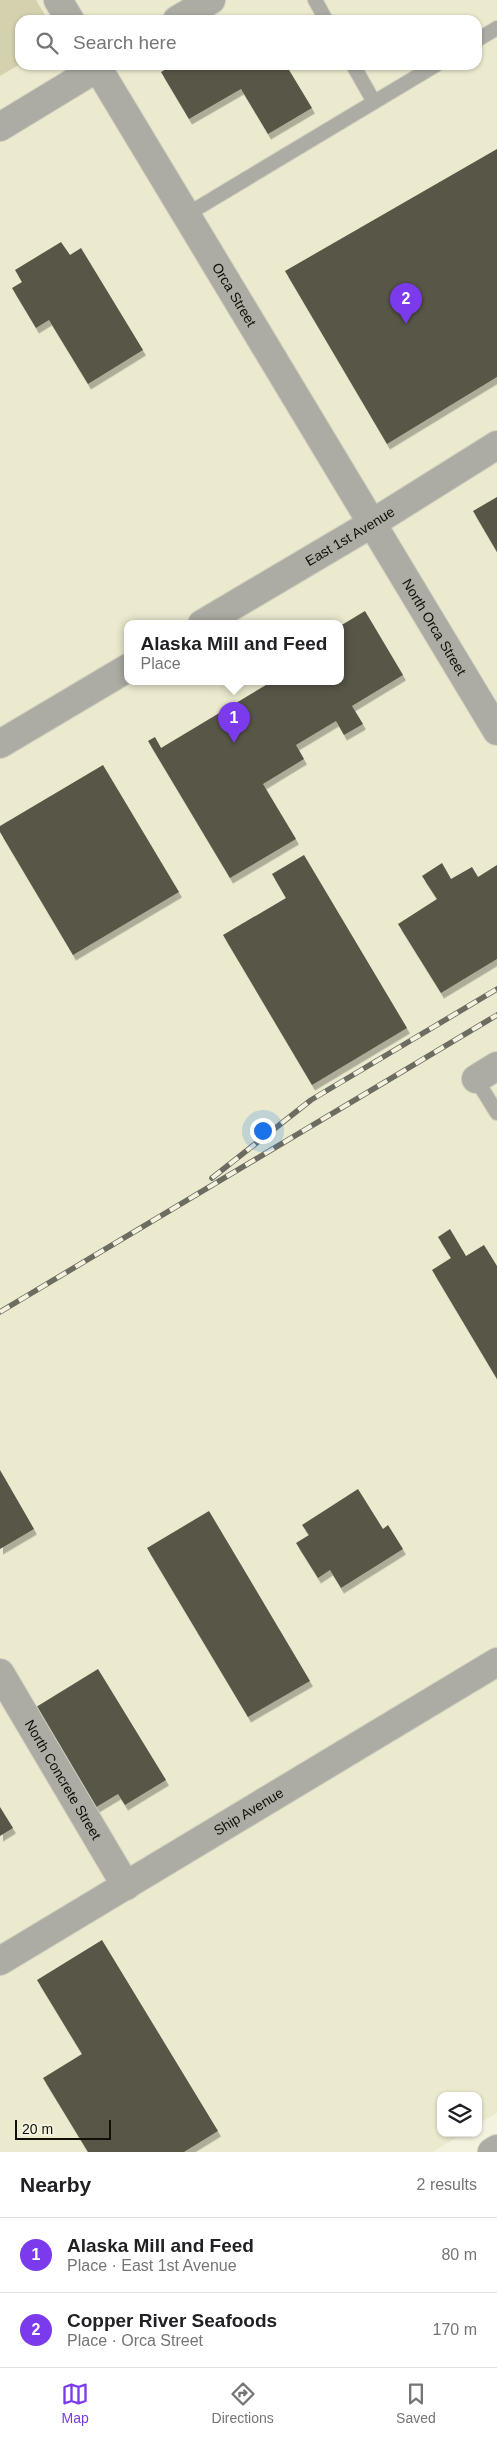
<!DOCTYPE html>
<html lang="en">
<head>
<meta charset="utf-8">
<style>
  body { margin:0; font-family:Arial,sans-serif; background:#f6f6f6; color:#202124 }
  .controls { position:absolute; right:15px; bottom:15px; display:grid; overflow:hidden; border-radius:10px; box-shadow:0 1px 4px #0004 }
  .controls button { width:45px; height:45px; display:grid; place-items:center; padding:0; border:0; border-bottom:1px solid #e0e0e0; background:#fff; color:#202124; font:25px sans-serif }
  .scale { position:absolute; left:15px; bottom:12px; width:96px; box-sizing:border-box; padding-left:5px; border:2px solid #101009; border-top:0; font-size:14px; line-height:18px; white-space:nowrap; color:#101009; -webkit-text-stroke:4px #f3f2df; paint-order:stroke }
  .you { position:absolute; left:262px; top:1130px; width:18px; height:18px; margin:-12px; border:4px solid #fff; border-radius:50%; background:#1a73e8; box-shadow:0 0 0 8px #1a73e833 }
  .badge { display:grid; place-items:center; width:32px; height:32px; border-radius:50%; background:#7c3aed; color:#fff; font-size:16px; font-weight:700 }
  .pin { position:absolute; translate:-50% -41px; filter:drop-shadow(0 1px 2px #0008) }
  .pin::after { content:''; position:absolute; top:26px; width:18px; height:15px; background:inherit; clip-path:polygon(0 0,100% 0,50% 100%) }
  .popup { position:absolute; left:124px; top:620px; width:220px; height:65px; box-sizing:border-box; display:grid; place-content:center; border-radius:10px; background:#fff; filter:drop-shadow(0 1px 4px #0005); font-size:16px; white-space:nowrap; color:#757577 }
  .popup b { font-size:19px; color:#202124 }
  .popup::after { content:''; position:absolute; left:50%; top:100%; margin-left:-10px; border:10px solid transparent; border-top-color:#fff }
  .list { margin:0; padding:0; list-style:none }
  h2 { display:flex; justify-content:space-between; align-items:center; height:65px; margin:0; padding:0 20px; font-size:21px }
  h2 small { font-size:16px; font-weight:400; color:#757577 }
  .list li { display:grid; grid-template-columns:32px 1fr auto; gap:15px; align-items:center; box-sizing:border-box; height:75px; padding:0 20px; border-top:1px solid #e0e0e0 }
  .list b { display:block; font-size:19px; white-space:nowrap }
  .list p { margin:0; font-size:16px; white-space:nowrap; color:#757577 }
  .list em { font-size:16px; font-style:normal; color:#757577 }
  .icon { flex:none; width:28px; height:28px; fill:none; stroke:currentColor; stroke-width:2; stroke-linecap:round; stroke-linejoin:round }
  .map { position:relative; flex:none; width:497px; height:2152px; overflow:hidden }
  .search { position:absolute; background:#fff; box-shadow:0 1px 4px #0004; left:15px; right:15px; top:15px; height:55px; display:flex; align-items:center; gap:12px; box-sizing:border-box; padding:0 18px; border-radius:15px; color:#757577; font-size:19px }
  .sheet { height:215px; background:#fff }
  nav { display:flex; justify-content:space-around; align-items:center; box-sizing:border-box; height:70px; border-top:1px solid #e0e0e0; background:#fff; font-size:14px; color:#757577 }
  nav a { display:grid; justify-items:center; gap:2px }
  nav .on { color:#7c3aed }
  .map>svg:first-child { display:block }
</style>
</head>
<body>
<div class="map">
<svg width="497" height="2152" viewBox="0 0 497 2152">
  <defs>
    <filter id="shadow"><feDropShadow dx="3" dy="5.5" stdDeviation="0" flood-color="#0004"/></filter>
  </defs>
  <rect width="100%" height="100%" fill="#f3f2df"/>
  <path fill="#ebeacf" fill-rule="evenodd" d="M0 0H497V2113L478 2124V2096H441V2133H464L433 2152H0ZM20 20H477V65H20ZM128 624H340V682H128Z"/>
  <path fill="#d3d1ae" d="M0 0H36L48 20H20V64L0 76Z"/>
  <g fill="#585747" filter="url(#shadow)">
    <path d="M173 65H286L312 108 268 134 241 89 189 119 161 72Z"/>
    <path d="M497 149V377L387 444 285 271Z"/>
    <path d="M61 242 70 255 81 248 143 350 88 384 49 320 36 328 12 288 22 282 15 270Z"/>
    <path d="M497 497V552L473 511Z"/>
    <path d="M365 611 403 675 352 706 363 724 344 735 336 721 296 745 304 759 263 784 296 839 230 878 148 741 155 737 161 748 271 682H340V626Z"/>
    <path d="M103 765 179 892 73 955 0 832V826Z"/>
    <path d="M304 855 407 1028 312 1085 223 935 286 898 272 874Z"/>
    <path d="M442 863 451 879 472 867 478 877 497 865V959L441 993 398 924 437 899 422 876Z"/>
    <path d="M450 1229 466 1256 484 1245 497 1266V1379L432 1270 451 1258 438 1237Z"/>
    <path d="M0 1470 34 1529 0 1549Z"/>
    <path d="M358 1489 383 1529 388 1525 403 1549 341 1588 330 1570 318 1578 296 1543 309 1535 302 1525Z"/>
    <path d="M209 1511 310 1681 248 1717 147 1548Z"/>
    <path d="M98 1669 166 1780 125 1805 118 1794 88 1812 28 1712Z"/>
    <path d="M0 1807 13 1828 0 1836Z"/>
    <path d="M102 1940 218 2131 184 2152H88L43 2078 82 2054 37 1980Z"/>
  </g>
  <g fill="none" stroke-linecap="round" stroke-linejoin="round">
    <g stroke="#cfcebd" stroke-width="16">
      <g id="service">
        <path d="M315 0 326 20"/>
        <path d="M477 40 497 28"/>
        <path d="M353 65 374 102"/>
        <path d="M186 215 436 65"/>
        <path d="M476 1079 497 1113"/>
      </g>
    </g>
    <g stroke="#cfcebd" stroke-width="30">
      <g id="minor">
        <path d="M58 0 70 20"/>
        <path d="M177 20 211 0"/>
        <path id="s1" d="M96 65 497 731"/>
        <path d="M0 127 102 65"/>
        <path id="s2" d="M202 624 371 524 497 445"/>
        <path d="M0 744 128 668"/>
        <path d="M476 1079 497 1066"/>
        <path id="s3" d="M0 1673 126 1886"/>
        <path id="s4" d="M0 1961 497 1662"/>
        <path d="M492 2152 497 2149"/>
      </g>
    </g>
    <use href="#service" stroke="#acaca4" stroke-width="14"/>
    <use href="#minor" stroke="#acaca4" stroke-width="28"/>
    <g stroke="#6c6c60" stroke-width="5.5">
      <g id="rail">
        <path d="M212 1178 311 1100 497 989"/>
        <path d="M0 1312 497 1015"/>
      </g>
    </g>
    <use href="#rail" stroke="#f3f2df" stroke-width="4" stroke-dasharray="11" stroke-linecap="butt"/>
  </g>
  <g text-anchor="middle" stroke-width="5" stroke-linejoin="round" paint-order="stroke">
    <g font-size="14" fill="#101009" stroke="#f3f2df">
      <text dy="5" stroke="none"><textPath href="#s1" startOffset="268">Orca Street</textPath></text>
      <text dy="5" stroke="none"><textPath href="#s2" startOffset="172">East 1st Avenue</textPath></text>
      <text dy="5" stroke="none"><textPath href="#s1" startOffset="656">North Orca Street</textPath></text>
      <text dy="5" stroke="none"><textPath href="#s3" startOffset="124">North Concrete Street</textPath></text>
      <text dy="5" stroke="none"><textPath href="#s4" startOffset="290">Ship Avenue</textPath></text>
    </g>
  </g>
</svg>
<div class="controls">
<button><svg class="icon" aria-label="layers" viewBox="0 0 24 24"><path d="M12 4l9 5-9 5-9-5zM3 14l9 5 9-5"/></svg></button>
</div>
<div class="scale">20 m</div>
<div class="you"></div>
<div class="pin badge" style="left:234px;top:743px">1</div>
<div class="popup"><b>Alaska Mill and Feed</b>Place</div>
<div class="pin badge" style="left:406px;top:324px">2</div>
<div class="search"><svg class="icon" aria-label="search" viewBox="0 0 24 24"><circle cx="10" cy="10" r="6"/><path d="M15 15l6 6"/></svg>Search here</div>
</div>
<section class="sheet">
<h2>Nearby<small>2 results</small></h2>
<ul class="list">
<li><span class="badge">1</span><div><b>Alaska Mill and Feed</b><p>Place · East 1st Avenue</p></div><em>80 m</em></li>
<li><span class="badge">2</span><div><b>Copper River Seafoods</b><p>Place · Orca Street</p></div><em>170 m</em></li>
</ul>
</section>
<nav>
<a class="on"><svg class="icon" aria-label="map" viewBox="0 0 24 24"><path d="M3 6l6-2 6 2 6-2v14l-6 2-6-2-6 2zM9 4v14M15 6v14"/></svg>Map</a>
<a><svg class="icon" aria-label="directions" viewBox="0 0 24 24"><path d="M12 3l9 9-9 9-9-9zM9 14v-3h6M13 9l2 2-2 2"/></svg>Directions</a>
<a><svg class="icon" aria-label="saved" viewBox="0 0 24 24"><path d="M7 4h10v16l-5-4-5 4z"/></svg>Saved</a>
</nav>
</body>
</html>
